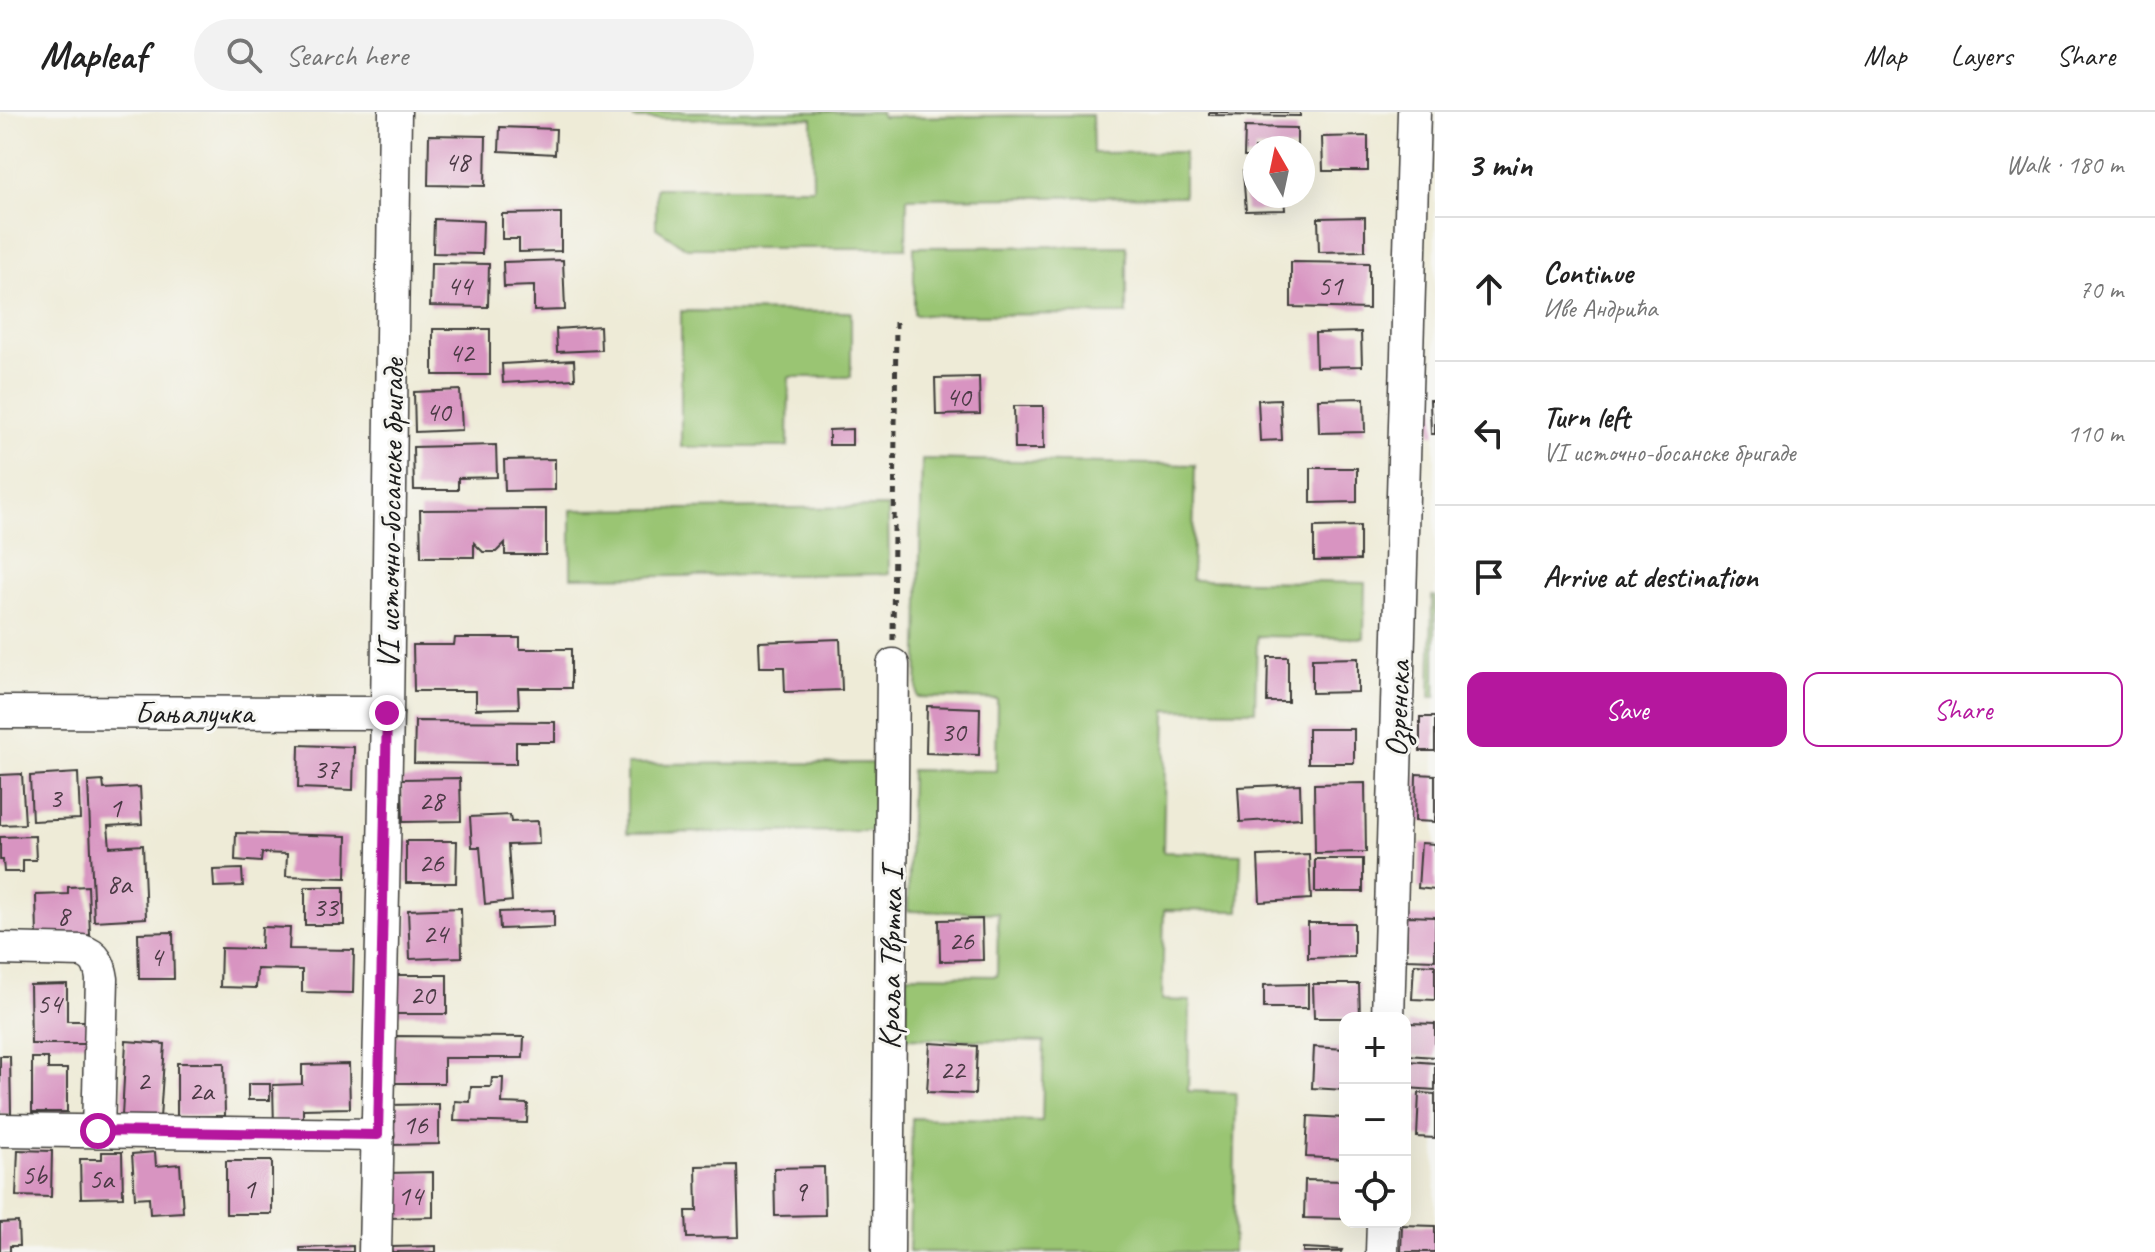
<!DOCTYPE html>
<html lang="en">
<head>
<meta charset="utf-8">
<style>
  body { margin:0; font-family:Caveat,sans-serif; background:#f2f2f2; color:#222 }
  .controls { position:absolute; right:24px; bottom:24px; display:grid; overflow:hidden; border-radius:16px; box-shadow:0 8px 32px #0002 }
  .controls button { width:72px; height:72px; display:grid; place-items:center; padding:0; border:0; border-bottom:2px solid #e0e0e0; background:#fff; color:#222; font:40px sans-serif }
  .compass { position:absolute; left:1243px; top:24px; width:72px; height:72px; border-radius:50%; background:#fff; box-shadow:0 8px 32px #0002; rotate:351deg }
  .stop { position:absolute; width:24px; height:24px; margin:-18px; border:6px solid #b5179e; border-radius:50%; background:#fff }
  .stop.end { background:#b5179e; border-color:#fff; box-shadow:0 2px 8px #0008 }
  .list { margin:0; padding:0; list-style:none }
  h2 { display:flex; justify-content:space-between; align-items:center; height:104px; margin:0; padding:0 32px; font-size:34px }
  h2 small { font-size:26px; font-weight:400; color:#767676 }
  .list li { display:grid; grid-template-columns:52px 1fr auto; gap:24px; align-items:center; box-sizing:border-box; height:144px; padding:0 32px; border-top:2px solid #e0e0e0 }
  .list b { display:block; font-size:30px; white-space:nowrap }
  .list p { margin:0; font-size:26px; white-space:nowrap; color:#767676 }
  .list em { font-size:26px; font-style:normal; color:#767676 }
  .actions { display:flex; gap:16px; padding:24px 32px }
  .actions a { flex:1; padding:18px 0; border:2px solid #b5179e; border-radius:16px; text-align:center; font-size:28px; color:#b5179e }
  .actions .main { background:#b5179e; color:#fff }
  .icon { flex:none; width:44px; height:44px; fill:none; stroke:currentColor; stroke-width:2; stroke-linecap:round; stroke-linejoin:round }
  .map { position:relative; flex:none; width:1435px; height:1140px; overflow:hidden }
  header { display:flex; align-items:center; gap:48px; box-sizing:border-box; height:112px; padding:0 40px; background:#fff; border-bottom:2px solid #e0e0e0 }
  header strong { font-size:38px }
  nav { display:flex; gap:44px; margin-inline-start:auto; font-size:28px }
  .search { width:560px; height:72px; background:#f2f2f2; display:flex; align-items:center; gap:20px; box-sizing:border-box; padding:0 28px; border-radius:44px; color:#767676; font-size:30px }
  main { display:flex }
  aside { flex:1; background:#fff }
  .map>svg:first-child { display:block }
</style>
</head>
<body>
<header>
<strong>Mapleaf</strong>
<div class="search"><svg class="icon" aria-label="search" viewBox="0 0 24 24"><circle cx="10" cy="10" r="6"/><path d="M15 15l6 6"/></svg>Search here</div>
<nav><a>Map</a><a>Layers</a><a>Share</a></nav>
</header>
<main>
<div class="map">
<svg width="1435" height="1140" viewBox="0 0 1435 1140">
  <rect width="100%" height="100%" fill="#f6f6f2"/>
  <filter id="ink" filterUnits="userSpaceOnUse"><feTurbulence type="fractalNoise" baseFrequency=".0125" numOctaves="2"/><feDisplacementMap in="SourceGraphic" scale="16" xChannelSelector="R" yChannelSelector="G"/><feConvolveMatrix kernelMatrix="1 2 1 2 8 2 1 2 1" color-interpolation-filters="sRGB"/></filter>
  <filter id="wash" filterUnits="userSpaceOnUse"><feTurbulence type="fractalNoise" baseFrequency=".006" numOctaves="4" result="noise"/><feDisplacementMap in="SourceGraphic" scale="32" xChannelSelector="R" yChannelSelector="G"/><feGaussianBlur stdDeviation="1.8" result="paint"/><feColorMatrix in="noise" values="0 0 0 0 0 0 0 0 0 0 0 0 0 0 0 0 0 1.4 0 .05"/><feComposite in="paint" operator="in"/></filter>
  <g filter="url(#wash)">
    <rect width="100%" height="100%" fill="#eeebd7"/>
    <g fill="#9ac573" stroke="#5b7048" stroke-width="2">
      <path d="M634 0H881L882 5 1092 3 1093 41 1184 40V84L907 86 906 136H687L656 116V76H813L812 6 634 7Z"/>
      <path d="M1127 134V202L914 203V135Z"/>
      <path d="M681 199 851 200V265H789L788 335H681Z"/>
      <path d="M922 347 1195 353 1192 468 1365 471 1364 526 1257 524 1255 599 1166 598 1163 740 1241 742 1239 799 1164 798 1162 888 1190 889 1188 979 1236 981 1233 1140H909L912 1006 1042 1009 1044 930 906 926 907 863 997 864 998 801 908 799 911 658 996 659 997 587 917 585Z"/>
      <path d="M888 395 889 462 571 465V398Z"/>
      <path d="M1432 484H1435V585H1430Z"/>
      <path d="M873 651 874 719 627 721V652Z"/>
    </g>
    <g id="blocks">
      <g fill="#d894c1">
        <path d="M1209 0H1300V4L1209 3Z"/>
        <path d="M500 15 556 17 555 42 499 39Z"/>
        <path d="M1245 15 1297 16V36H1255V45H1244Z"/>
        <path d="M429 23 486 24 485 74 428 73Z"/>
        <path d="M1368 24V59H1323L1322 25Z"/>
        <path d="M1243 59H1255V84H1284L1285 98 1246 99Z"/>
        <path d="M561 101V139L519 140V127H502V102Z"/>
        <path d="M1365 105V139L1319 140 1318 106Z"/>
        <path d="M434 107 483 109 482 142 433 141Z"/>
        <path d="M563 148 565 198 534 199V174L504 175 503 150Z"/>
        <path d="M1291 150 1369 151V197L1291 195Z"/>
        <path d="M431 151 489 152 488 195 430 194Z"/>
        <path d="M600 214 601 238 557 240 556 217Z"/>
        <rect x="433" y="217" width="57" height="46"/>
        <path d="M1361 220 1362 254 1316 255 1315 221Z"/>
        <path d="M574 248 575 267 503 271 502 252Z"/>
        <path d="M979 265 980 302 936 303 935 266Z"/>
        <path d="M460 278 462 318 415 320 414 280Z"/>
        <path d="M1364 286 1365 320 1319 321 1318 287Z"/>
        <path d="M1280 287 1282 328 1260 329 1258 288Z"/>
        <path d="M1430 288H1435V322H1431Z"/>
        <path d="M1014 294H1043L1044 337H1015Z"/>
        <path d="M852 317V333H829V318Z"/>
        <path d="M496 333 497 365 458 366V378H414L413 335Z"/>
        <path d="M555 347V378L505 379 504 348Z"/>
        <path d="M1311 356H1357V390L1311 391Z"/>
        <path d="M546 397V443H505V431L496 440H483L474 431V445H421L420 398Z"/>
        <path d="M1360 414V448L1314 449V415Z"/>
        <path d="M455 526H520V537H571V576H518L519 596 476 597V579H414L413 533H454Z"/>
        <path d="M840 527 842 578 785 580 784 555H760L759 530Z"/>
        <path d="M1268 545H1288V590H1267Z"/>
        <path d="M1358 546V580L1312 581V547Z"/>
        <path d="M927 594 980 596 979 643 926 641Z"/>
        <rect x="1420" y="605" width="15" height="34"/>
        <path d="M415 609 555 610V630H516V652L414 651Z"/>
        <rect x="1308" y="617" width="46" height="34"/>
        <path d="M299 633 354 635 353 678 298 676Z"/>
        <path d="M78 661 80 707 32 709 30 664Z"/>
        <path d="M22 662 25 712 0 713V663Z"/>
        <path d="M1416 662 1435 663V710L1415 709Z"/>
        <path d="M460 666 461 709 403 710 402 667Z"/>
        <path d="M103 669 104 677 140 675 142 712 108 714 110 735 143 733 146 806 94 809 88 670Z"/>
        <path d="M1365 671 1366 740 1315 741 1314 672Z"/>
        <path d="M1300 672 1301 706 1240 710 1238 675Z"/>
        <path d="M510 703 511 710 538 709 539 732 508 733 512 789 485 792 480 735H472L470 705Z"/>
        <path d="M236 721 347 724 346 766 286 764 287 742 262 741 261 750 235 748Z"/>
        <path d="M35 724 36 748H23V760H4L3 748H0V725Z"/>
        <path d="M406 729H457L456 771H406Z"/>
        <path d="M1421 731 1435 732V778L1418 776Z"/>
        <path d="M1309 742 1311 787 1260 790 1258 744Z"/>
        <rect x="1315" y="747" width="48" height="33"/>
        <path d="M242 757 243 774 214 775 213 758Z"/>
        <path d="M88 774 90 823 37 825 36 783 68 782V775Z"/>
        <rect x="305" y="775" width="39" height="38"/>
        <path d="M461 796 462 845 410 847 408 798Z"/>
        <path d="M554 798V815L500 817 499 800Z"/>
        <path d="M1407 804 1435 805V848L1406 847Z"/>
        <path d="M982 807 983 848 940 849 939 808Z"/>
        <path d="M1308 811H1354V845L1308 846Z"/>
        <path d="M262 815 290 816 289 837 354 838 353 881 302 880V858L257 857 256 876 220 875 221 836 261 837Z"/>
        <path d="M173 820 174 867H139L138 821Z"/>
        <path d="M1414 852 1435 853V888L1412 887Z"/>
        <path d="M397 863H447V902H396Z"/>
        <path d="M67 872V909H91V932H31L30 873Z"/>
        <path d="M1308 872V896H1264V873Z"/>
        <path d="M1313 872H1359L1360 906H1314Z"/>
        <path d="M1409 911 1435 912V945L1407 943Z"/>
        <path d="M394 924 524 925 523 946H444V971H394Z"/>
        <path d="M126 929 165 932 160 1006 122 1004Z"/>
        <path d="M930 931 977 934 975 982 927 980Z"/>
        <path d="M1314 935 1345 937V978L1312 976Z"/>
        <path d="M0 944H10L11 1002H0Z"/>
        <path d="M32 946H48V957H67V1000H32Z"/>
        <path d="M1408 949 1435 951V978L1407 976Z"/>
        <path d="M177 951H224L225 1004H177Z"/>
        <path d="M349 952 350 996 303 997V1016H274L273 973 302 972V953Z"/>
        <path d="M492 966H503L502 991 528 992 527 1011 454 1009 455 989 470 990 471 975H491Z"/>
        <rect x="248" y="972" width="22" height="16"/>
        <path d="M1419 981 1435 982V1026L1417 1025Z"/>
        <path d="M439 992V1032L390 1033V993Z"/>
        <path d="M1308 1004 1345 1006V1047L1306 1045Z"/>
        <path d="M18 1038 52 1039 51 1085 16 1084Z"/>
        <path d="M102 1040H122L123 1085 81 1086 80 1047H102Z"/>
        <path d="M155 1040 156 1054 180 1052 183 1100 150 1102 149 1085 135 1086 132 1042Z"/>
        <rect x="226" y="1049" width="46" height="53"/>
        <path d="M737 1053 739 1125 687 1126 686 1099H697L696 1054Z"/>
        <path d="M824 1055 825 1103 775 1104 774 1056Z"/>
        <path d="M433 1060V1105L387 1106V1061Z"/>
        <path d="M1305 1068 1345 1069V1107L1304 1106Z"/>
        <path d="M18 1110 19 1134H10V1140H0V1111Z"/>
        <path d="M1402 1113 1435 1114V1140H1401Z"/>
        <path d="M353 1134V1140H300V1136Z"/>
        <path d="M436 1134V1140H392L391 1135Z"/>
        <path d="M1303 1136 1342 1138 1341 1140H1303Z"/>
      </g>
    </g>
  </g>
  <g filter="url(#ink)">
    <use href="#blocks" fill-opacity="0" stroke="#3c3b38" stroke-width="2"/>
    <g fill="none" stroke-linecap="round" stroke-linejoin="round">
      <g stroke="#3c3b38" stroke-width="35">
        <g id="street">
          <path d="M0 600 387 601"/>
          <path d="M0 837 82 839C96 843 100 853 102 867L98 1019"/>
          <path d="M1388 906 1414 0"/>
          <path d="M0 1018 378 1023"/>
          <path d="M375 1140 387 601 395 0"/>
          <path d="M888 1140 893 553"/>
          <path d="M1382 1140 1383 1110"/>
        </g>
      </g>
      <path stroke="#3c3b38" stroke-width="5" stroke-dasharray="6 6" stroke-linecap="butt" d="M893 528 896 209"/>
      <use href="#street" stroke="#fff" stroke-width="32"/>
    </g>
  </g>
  <g fill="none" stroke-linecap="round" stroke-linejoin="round" filter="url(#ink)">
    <path stroke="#b5179e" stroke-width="10" d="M98 1019 378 1023 387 601"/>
  </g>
  <g text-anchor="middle" stroke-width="6" stroke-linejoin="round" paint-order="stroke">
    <g font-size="28" fill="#4b3a45">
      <text x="457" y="59">48</text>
      <text x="459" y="183">44</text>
      <text x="1330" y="183">51</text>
      <text x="461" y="250">42</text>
      <text x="958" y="294">40</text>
      <text x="438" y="309">40</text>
      <text x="953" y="629">30</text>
      <text x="326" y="666">37</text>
      <text x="55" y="695">3</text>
      <text x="431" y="698">28</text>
      <text x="115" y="705">1</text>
      <text x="431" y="760">26</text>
      <text x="119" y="781">8a</text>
      <text x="325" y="804">33</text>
      <text x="63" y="813">8</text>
      <text x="435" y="831">24</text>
      <text x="961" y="838">26</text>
      <text x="156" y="854">4</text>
      <text x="422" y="892">20</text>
      <text x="49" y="901">54</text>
      <text x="952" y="967">22</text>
      <text x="143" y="978">2</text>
      <text x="201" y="988">2a</text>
      <text x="415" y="1022">16</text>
      <text x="34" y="1072">5b</text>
      <text x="101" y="1076">5a</text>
      <text x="249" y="1086">1</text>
      <text x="800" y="1089">9</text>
      <text x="410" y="1093">14</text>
    </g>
    <g font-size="32" fill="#1c1c1c" stroke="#f6f6f2">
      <text transform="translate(390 402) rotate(-89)" y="11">VI источно-босанске бригаде</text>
      <text transform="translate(1397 597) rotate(-88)" y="11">Озренска</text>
      <text x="194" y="611">Бањалучка</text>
      <text transform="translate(890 847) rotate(-89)" y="11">Краља Твртка I</text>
    </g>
  </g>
</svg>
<div class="controls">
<button>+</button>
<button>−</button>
<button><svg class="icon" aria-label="locate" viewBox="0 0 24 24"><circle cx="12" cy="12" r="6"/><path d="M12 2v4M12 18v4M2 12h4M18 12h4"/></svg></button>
</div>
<svg class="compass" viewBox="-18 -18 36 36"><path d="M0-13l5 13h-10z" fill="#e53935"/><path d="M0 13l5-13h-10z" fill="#767676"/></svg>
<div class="stop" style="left:98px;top:1019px"></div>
<div class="stop end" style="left:387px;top:601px"></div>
</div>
<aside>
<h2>3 min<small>Walk · 180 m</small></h2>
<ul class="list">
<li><svg class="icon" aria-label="ahead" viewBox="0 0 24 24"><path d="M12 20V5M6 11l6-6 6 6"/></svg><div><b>Continue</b><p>Иве Андрића</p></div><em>70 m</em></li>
<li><svg class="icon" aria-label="left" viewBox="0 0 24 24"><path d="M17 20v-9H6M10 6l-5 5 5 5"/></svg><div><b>Turn left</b><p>VI источно-босанске бригаде</p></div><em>110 m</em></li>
<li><svg class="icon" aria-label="arrive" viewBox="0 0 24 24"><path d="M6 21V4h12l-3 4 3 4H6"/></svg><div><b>Arrive at destination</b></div></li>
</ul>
<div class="actions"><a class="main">Save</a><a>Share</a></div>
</aside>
</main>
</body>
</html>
